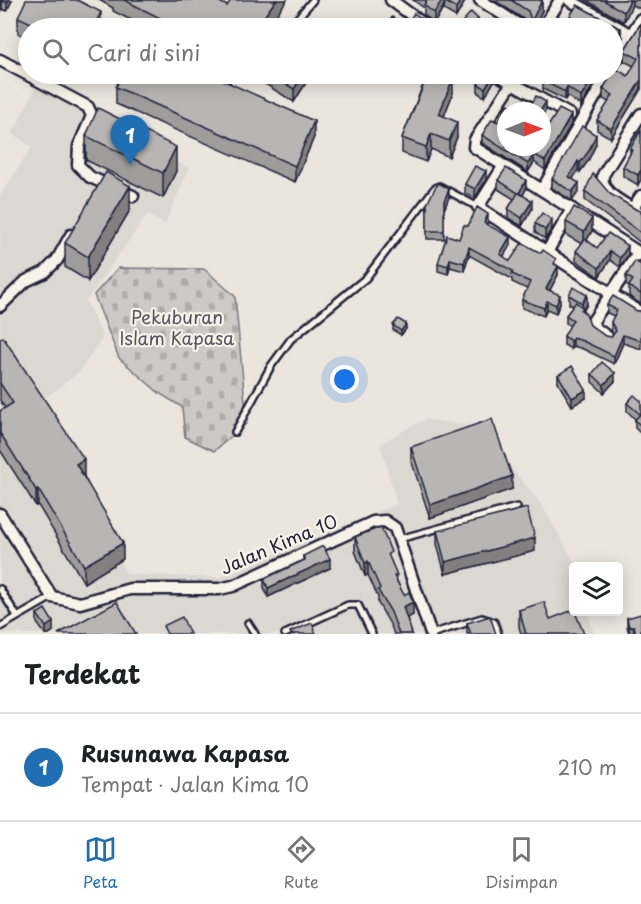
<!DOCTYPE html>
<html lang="id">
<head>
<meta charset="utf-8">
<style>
  body { margin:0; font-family:"Playpen Sans",sans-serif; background:#f6f6f6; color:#202124 }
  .controls { position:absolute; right:18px; bottom:18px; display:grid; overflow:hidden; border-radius:6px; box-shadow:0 3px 15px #0003 }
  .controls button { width:54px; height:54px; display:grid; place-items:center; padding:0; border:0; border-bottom:2px solid #e0e0e0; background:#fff; color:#202124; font:30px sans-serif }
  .compass { position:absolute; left:497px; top:102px; width:54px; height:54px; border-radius:50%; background:#fff; box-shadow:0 3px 15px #0003; rotate:89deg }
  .you { position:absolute; left:345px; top:380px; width:21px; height:21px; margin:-15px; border:4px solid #fff; border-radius:50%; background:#1a73e8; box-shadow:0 0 0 9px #1a73e833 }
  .badge { display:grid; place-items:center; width:39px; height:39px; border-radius:50%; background:#1f6fb2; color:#fff; font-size:20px; font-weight:700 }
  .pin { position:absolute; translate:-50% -50px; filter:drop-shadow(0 2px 3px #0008) }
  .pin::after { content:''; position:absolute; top:32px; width:21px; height:18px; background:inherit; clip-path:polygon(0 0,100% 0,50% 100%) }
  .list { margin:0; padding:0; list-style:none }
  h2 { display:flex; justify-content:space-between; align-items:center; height:78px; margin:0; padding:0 24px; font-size:26px }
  h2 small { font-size:20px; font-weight:400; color:#757577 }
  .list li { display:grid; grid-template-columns:39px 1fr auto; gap:18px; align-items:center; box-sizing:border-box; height:108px; padding:0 24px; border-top:2px solid #e0e0e0 }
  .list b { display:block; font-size:22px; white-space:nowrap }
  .list p { margin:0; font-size:20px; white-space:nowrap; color:#757577 }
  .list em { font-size:20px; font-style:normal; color:#757577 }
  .icon { flex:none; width:33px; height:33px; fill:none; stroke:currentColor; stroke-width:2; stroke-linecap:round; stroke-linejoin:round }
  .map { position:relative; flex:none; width:641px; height:634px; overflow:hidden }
  .search { position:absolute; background:#fff; box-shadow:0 3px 15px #0003; left:18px; right:18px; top:18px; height:66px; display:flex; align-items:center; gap:15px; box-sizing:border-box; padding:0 21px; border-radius:33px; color:#757577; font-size:22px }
  .sheet { height:186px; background:#fff }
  nav { display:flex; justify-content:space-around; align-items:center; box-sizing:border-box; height:84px; border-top:2px solid #e0e0e0; background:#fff; font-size:16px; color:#757577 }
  nav a { display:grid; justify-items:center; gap:3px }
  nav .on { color:#1f6fb2 }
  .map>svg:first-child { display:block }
</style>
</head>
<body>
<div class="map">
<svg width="641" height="634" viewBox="0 0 641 634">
  <defs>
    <pattern id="cemetery-stones" width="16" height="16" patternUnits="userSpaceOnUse" patternTransform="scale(1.5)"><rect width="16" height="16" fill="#cdc9c6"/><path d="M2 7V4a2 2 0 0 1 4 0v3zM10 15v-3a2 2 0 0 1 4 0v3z" fill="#b0acab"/></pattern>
  </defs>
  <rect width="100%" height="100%" fill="#eae6de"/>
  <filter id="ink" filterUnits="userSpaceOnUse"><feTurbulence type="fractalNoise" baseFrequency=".0167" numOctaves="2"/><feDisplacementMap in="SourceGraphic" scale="12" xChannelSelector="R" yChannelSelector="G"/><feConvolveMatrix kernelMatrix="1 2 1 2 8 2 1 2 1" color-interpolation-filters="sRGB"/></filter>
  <g filter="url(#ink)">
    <path fill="#dbd8d2" d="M41 77 189 169 165 224 147 215 86 301 103 337 79 372 43 400 38 414 127 574 219 578 397 504 380 444 425 419 478 427 541 504 577 566H574V612H588L594 634H0V196L32 147 12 134Z"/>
    <path fill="url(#cemetery-stones)" stroke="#787680" stroke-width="1.5" d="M118 268 204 269 235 296 247 423 214 451 185 437 182 407 159 393 119 358 94 295Z"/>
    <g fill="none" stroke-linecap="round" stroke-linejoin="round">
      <g stroke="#22223b" stroke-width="10">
        <g id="service">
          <path d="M289 28 313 0"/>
          <path d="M251 78 254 74"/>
          <path d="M235 432 271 366 291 339 366 278 434 189 439 186 478 207"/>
          <path d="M399 539 517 507"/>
          <path d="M0 589 17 616"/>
          <path d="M248 623 255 634"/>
          <path d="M0 627 52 597"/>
          <path d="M285 634 348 605H358L372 634"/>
          <path d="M431 634 482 618 494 622 498 634"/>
        </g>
      </g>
      <g stroke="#22223b" stroke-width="15">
        <g id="minor">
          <path d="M391 0 429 28"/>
          <path d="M480 0 524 28"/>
          <path d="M569 0 632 35"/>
          <path d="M543 28 560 0"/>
          <path d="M0 60 88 107 92 116 79 146 78 165 90 177 133 196"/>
          <path d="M612 66 641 19"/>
          <path d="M497 74 512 83 475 140 474 147 542 190"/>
          <path d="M517 74 512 83 570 115"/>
          <path d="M608 74 542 190 641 254"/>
          <path d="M641 114 603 175C599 194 627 204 641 214"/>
          <path d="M503 167 478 207 641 313"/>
          <path d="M633 208 641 196"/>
          <path d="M547 252 572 209"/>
          <path d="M0 306 26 281 45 272 57 260 71 235"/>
          <path d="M609 338 594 327 593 321 638 253"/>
          <path d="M0 514 52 597 80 603 130 589H219L233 586 373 522 385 521 395 528 431 634"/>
        </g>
      </g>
      <use href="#service" stroke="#f7f3e8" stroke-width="5"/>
      <use href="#minor" stroke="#f7f3e8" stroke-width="10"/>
    </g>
    <g fill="#9e9d9c" stroke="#22223b" stroke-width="1.5">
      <path d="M0 0H12L7 11 2 9 0 14Z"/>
      <path d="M99 0H216L267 28H147L113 11V8Z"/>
      <path d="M413 0H444V6L435 22 406 26 425 21H432L424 15V8Z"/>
      <path d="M445 0H466L456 17 444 10Z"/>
      <path d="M494 0H542V11L533 28 524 24 528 22Z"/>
      <path d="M586 0H641V9L632 5 624 22Z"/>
      <path d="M577 5 621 29V37L612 52V28H565V24Z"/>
      <path d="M18 17 101 28H28V39L18 33Z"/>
      <path d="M641 23V89L611 138 597 130V120L609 102 603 99V89L628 76 634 66 624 61V51Z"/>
      <path d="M122 74H236L229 83 314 137 295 182 116 104V87Z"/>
      <path d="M262 74H309V78L294 102 262 82Z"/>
      <path d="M421 74H443L453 93 444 116 457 137 449 157 431 149 426 162 402 153V138L426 77Z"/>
      <path d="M494 74V81L485 97 478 93V84Z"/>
      <path d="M600 74 581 106 567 96 565 100 543 89V81Z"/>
      <path d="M498 122 549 125 571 124 545 170 534 162 528 172 482 143V135Z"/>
      <path d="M641 130 638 185 623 176V167L630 154V149Z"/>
      <path d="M86 136 176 171 163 198 86 160Z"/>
      <path d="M596 144 588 161 580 172 578 170 572 179 579 191 572 201 552 188V179Z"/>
      <path d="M486 180 475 198 465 193V184Z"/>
      <path d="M498 180 526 189 523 195 532 209 522 226 508 218V209L514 199 498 189Z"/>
      <path d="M585 191 610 194 637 210 641 211V243L585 200Z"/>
      <path d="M449 197 444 210V239H427V204Z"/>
      <path d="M130 210 88 281 65 267V243Z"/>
      <path d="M566 222 592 231 587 240 597 248 628 255 620 267 610 260 599 277 576 260V251L582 244 566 235Z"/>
      <path d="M488 223 487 225 510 245 503 257 510 261 556 266 558 275 550 290 560 303 556 313 547 309 544 316 522 308V300L527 289 512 282V279L469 255 464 271 450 267 448 274 438 271V263L459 239 468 226Z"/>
      <path d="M535 223 552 229 545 239 535 232Z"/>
      <path d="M641 265V304L629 296V287L626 285V276Z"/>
      <path d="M569 295 587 304 583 312 590 325 605 336 611 337 613 334 611 330V322L614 316 607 313V305L637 311H641V349L623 343 614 364 583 349 573 346 571 349 564 345V336L570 326 566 323V315L573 306 569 304Z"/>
      <path d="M393 325 406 329 401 335 393 330Z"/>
      <path d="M0 339 84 476 123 559 84 583 38 505 36 506 0 450V411L5 408 0 400Z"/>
      <path d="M592 374 615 381 604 393 592 382Z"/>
      <path d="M558 375 586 398 572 406 558 383Z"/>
      <path d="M641 401V434L635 428V419L627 411V403Z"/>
      <path d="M411 447 512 489 430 518 411 460Z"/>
      <path d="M437 531 535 551 445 574 437 544Z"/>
      <path d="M355 537 391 561 397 581 413 615 407 618 412 634H394L391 626 378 603V597L368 575 365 576 355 551Z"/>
      <path d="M303 556 330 568 268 597 264 588V579L303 561Z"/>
      <path d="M519 610 550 619 584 634H521L519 627Z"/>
      <path d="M37 614 53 631 49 634H45L37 623Z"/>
      <path d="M627 618 641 634H629L627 626Z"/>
      <path d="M467 623 496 634H467Z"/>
    </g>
    <g fill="#817f7f" stroke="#22223b" stroke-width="1.5">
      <path d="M8 0H12L7 11V3Z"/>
      <path d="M276 0H287L267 28H256Z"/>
      <path d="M442 0H444V6L434 23V13Z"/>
      <path d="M461 0H466L456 17V8Z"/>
      <path d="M542 0V11L533 28H526Z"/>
      <path d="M630 0H632V5L624 22V12Z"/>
      <path d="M2 1V9L0 14V6Z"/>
      <path d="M101 12V28H93Z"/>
      <path d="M478 19V28H469Z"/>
      <path d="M621 29V37L612 52V43Z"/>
      <path d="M224 74H236L220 96V79Z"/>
      <path d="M304 74H309V78L294 102V89Z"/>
      <path d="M494 74V81L485 97V88Z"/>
      <path d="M595 74H600L581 106V97Z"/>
      <path d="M453 78V93L439 129V114Z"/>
      <path d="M641 80V89L611 138V129Z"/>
      <path d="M567 87V96L565 100V92Z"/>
      <path d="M546 102V110L542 117V111H540Z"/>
      <path d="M571 115V124L545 170V161Z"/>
      <path d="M314 121V137L295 182V166Z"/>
      <path d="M457 122V137L449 157V141Z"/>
      <path d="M431 134V149L426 162V147Z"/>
      <path d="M596 135V144L588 161 580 172V163Z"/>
      <path d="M176 147V171L163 198V173Z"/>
      <path d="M534 154V162L528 172V164Z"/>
      <path d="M578 161V170L569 186V177Z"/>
      <path d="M641 170V180L638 185V175Z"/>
      <path d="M486 171V180L475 198V189Z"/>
      <path d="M526 180V189L519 202V193Z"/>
      <path d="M579 183V191L572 201V192Z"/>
      <path d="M130 186V210L88 281V257Z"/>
      <path d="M449 189V197L444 210V201Z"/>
      <path d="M532 201V209L522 226V218Z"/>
      <path d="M488 214V223L484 231V223Z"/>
      <path d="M592 218V231L584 245V232Z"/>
      <path d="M552 220V229L545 239V230Z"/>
      <path d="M510 237V245L500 263V254Z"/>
      <path d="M628 246V255L620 267V258Z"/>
      <path d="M469 247V255L464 271V263Z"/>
      <path d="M610 251V260L599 277V268Z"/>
      <path d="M450 259V267L448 274V266Z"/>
      <path d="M558 266V275L546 297V289Z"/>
      <path d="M560 295V303L556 313V305Z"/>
      <path d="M587 295V304L583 310V316L581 310 582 309V303Z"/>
      <path d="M547 301V309L544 316V308Z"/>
      <path d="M406 324V329L401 335V331Z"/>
      <path d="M623 335V343L614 364V356Z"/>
      <path d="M573 338V346L571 349V341Z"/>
      <path d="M615 373V381L604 393V385Z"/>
      <path d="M586 390V398L572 406V398Z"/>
      <path d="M84 459V476L76 481V464Z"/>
      <path d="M512 476V489L430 518V505Z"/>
      <path d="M38 489V505L36 506V490Z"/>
      <path d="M535 538V551L445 574V562Z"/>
      <path d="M123 543V559L84 583V566Z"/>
      <path d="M330 559V568L268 597V588Z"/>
      <path d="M368 561V575L365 576V563Z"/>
      <path d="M413 602V615L403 620V607Z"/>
      <path d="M53 622V631L49 634H46V627Z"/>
      <path d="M634 626V634H629V627Z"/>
    </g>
    <g fill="#b8b6b5" stroke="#22223b" stroke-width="1.5">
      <path d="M0 0H8L7 3 2 1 0 6Z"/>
      <path d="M26 0H77L101 12 93 28H42L18 17Z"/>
      <path d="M124 0H216L227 6 231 0H276L256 28H180Z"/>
      <path d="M427 0H442L434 13 424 5Z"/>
      <path d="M445 0H461L456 8 444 1Z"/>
      <path d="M511 0H542L533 18 526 28H513L517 21 524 24 531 20 528 11Z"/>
      <path d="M603 0H630L624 12Z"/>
      <path d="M577 5 621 29 612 43V28H590L582 22 577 28H572L565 24Z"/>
      <path d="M471 12 478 19 469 28H457Z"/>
      <path d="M414 13 425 21H433L446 28H384L392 17 406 26Z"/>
      <path d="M641 23V80L611 129 597 120 613 95 603 89 612 74 615 68 628 76 638 58 624 51Z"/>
      <path d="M122 74H224L220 79 314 121 295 166 116 87Z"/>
      <path d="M269 74H304L294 89Z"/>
      <path d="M428 74H442L453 78 439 114 457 122 449 141 431 134 426 147 402 138Z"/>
      <path d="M485 74H494L485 88 478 84Z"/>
      <path d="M546 74H595L581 97 567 87 565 92 543 81Z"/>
      <path d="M536 96 546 102 540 111H527Z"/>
      <path d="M508 104 522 111H506V147H542V120L549 125 559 109 571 115 545 161 534 154 528 164 482 135 492 119 498 122Z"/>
      <path d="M98 108 176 147 163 173 86 136Z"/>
      <path d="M582 126 596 135 588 152 580 163 578 161 569 177 579 183 572 192 552 179Z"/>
      <path d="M641 130V170L638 175 623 167 632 150 630 149Z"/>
      <path d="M475 166 486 171 475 189 465 184Z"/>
      <path d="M506 168 526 180 519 193 532 201 522 218 508 209 518 193 498 180Z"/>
      <path d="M106 172 130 186 88 257 65 243Z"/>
      <path d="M593 174 610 194 637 210 641 211V233L585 191Z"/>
      <path d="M439 183 449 189 444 201V231H427V204L435 188Z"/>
      <path d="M477 207 488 214 484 223 510 237 500 254 510 261 522 243 541 253 543 250 556 259 554 264 558 266 546 289 560 295 556 305 547 301 544 308 522 300 530 282 512 274 513 271 469 247 464 263 450 259 448 266 438 263 447 235 459 239 464 225 468 226Z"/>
      <path d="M574 207 592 218 584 232 566 222Z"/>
      <path d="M542 213 552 220 545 230 535 223Z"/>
      <path d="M608 233 628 246 620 258 610 251 599 268 576 251 585 239 597 248Z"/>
      <path d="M635 261 641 265V294L629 286 633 280 626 276Z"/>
      <path d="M573 287 587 295 582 303 569 295Z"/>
      <path d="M613 296 637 311H641V341L623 335 614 356 583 341 573 338 571 341 564 336 573 320 566 315 576 302 583 308 581 310 586 314 590 325 605 336 611 337 616 331 611 322 617 310 607 305Z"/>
      <path d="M398 319 406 324 401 331 393 325Z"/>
      <path d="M3 337 84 459 76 464 123 543 84 566 38 489 36 490 0 433V411L13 403 0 383V339Z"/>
      <path d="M602 362 615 373 604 385 592 374Z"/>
      <path d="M572 366 586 390 572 398 558 375Z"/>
      <path d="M634 395 641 401V426L635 420 640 414 627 403Z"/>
      <path d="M492 419 512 476 430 505 411 447Z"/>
      <path d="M527 508 535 538 445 562 437 531Z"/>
      <path d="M381 527 391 552 388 554 397 575 394 576 404 595 409 592 413 602 403 607 412 634H399L391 612 378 590 380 588 368 561 365 563 355 537Z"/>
      <path d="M323 546 330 559 268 588 264 579 305 560 303 556Z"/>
      <path d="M117 602 136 634H58Z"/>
      <path d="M544 602 550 619 573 610V612H575L584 634H526L519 610Z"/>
      <path d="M45 609 53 622 46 627 37 614Z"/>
      <path d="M641 614V634H636L634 626 629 627 627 618Z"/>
      <path d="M490 616 496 634H471L467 623Z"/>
      <path d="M182 617 190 634H167L163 626Z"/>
      <path d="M312 623 316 634H291L290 632Z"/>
    </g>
  </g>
  <g text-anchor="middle" stroke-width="4.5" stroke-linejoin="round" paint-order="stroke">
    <g font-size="18" fill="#555465" stroke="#f7f3e8">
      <text x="177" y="324">Pekuburan<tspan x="177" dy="21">Islam Kapasa</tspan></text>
    </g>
    <g font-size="18" fill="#22223b" stroke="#f7f3e8">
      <text transform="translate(279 545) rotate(-23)" y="6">Jalan Kima 10</text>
    </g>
  </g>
</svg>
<div class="controls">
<button><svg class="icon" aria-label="layers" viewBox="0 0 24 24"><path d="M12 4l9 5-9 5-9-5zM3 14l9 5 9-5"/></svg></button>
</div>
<svg class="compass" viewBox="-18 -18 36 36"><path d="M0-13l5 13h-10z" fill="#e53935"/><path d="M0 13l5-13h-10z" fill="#757577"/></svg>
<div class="you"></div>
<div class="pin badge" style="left:130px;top:165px">1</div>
<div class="search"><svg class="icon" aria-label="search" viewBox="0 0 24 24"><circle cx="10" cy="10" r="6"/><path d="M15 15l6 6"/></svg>Cari di sini</div>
</div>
<section class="sheet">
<h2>Terdekat<small></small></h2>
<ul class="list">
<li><span class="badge">1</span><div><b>Rusunawa Kapasa</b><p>Tempat · Jalan Kima 10</p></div><em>210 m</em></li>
</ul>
</section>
<nav>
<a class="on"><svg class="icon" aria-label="map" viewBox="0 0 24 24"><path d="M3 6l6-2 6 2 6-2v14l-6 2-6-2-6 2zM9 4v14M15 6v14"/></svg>Peta</a>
<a><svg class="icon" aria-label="directions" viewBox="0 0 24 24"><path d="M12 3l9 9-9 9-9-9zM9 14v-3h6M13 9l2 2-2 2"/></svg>Rute</a>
<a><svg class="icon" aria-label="saved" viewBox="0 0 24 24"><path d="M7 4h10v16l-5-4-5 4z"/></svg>Disimpan</a>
</nav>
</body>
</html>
